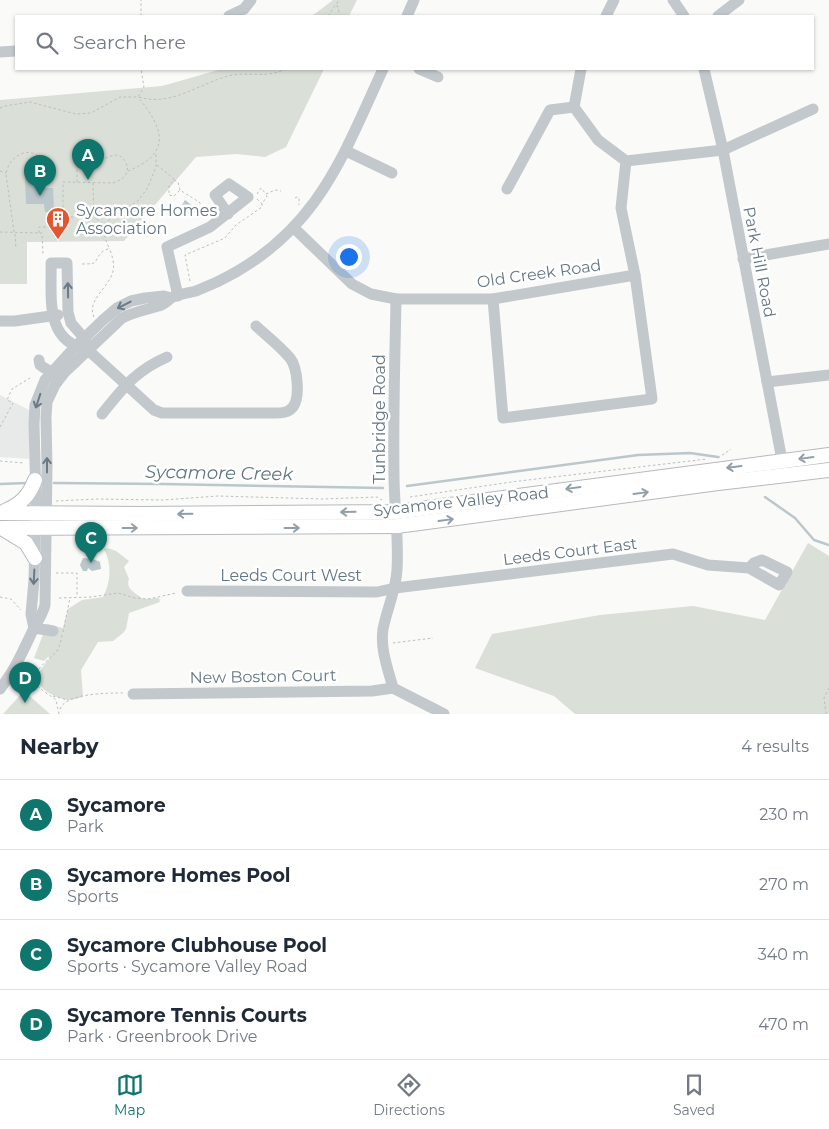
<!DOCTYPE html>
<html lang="en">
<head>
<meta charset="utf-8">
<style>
  body { margin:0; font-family:Montserrat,sans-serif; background:#f6f6f7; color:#1f2937 }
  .you { position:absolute; left:348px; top:256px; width:18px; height:18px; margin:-12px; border:4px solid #fff; border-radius:50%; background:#1a73e8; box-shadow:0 0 0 8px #1a73e833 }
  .badge { display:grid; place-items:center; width:32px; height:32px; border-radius:50%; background:#0f766e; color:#fff; font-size:16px; font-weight:700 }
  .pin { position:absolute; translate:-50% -41px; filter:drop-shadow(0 1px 2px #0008) }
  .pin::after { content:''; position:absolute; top:26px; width:18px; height:15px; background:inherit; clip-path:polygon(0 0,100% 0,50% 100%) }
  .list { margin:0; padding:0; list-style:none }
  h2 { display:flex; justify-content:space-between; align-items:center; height:65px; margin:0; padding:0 20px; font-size:21px }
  h2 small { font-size:16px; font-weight:400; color:#747a83 }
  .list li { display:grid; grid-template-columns:32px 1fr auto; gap:15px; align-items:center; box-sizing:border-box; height:70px; padding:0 20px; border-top:1px solid #e0e1e3 }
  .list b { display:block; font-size:19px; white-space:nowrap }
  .list p { margin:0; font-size:16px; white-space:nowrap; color:#747a83 }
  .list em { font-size:16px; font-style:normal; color:#747a83 }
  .icon { flex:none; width:28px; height:28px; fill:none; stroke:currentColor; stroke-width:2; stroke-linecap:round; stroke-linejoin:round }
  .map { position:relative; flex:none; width:829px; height:714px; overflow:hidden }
  .search { position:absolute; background:#fff; box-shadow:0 1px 4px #0004; left:15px; right:15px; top:15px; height:55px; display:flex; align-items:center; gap:12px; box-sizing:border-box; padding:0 18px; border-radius:0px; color:#747a83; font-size:19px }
  .sheet { height:345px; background:#fff }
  nav { display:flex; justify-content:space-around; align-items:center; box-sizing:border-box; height:70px; border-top:1px solid #e0e1e3; background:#fff; font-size:14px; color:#747a83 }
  nav a { display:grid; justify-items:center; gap:2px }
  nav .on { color:#0f766e }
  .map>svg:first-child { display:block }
</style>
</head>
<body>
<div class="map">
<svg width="829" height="714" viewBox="0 0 829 714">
  <rect width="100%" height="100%" fill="#fafaf8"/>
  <path fill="#e8e9e9" d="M0 395 29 410V459L0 457Z"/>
  <g fill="#dadfd7">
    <path d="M333 0H357L349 16H312Z"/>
    <path d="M222 69H324L286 147 265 157 236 154 196 157 124 241 27 242V284H0V100L162 86Z"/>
    <path d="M808 543 829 556V714H575L554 696 475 668 492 634 600 615 693 606 765 620Z"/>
    <path d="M108 548 116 551 129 561 124 567 129 579C125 589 136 593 143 599L159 598 160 602 129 613 126 629 123 633 113 641 98 642 81 670 83 697C78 698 73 700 68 700 63 699 57 697 53 695 32 685 36 673 50 658L48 657 44 661 34 658 47 624 63 628 68 609 82 600 103 597C111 582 112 564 104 549Z"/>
    <path d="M24 691 50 714H3Z"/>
  </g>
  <g fill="#bbc7cb">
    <path d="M35 177V188H53L54 212H45L44 204H26L25 177Z"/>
    <path d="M185 200 194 207 195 206 199 211 187 216 182 205Z"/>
    <path d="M83 558 93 559 100 562 101 569 92 571 88 568 87 571H83L80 565Z"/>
  </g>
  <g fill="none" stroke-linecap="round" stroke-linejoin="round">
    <g stroke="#bbc7cb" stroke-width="2.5">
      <path d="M54 483 162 484 383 488"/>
      <path d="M0 484 27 483"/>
      <path d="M407 486 638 455 690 453 718 457"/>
      <path d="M765 497 795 518 814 540 829 545"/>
    </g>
    <g stroke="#b5babe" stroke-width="16">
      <g id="major">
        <path d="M5 511C21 504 29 496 35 480"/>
        <path d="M0 513 142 514 396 512 829 455"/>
        <path d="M0 528 397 526 718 483 829 470"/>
        <path d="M3 529 26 543 35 558"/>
      </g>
    </g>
    <g stroke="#bbbfc2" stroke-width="1" stroke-dasharray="2.5 2.5" stroke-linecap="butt">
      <path d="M337 5 340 16"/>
      <path d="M141 16V0"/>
      <path d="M328 16 339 0"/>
      <path d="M139 97C170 107 199 84 228 76 248 71 267 79 285 69"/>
      <path d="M0 108 5 106 30 102 76 114 91 113 120 97H138L144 87 141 69"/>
      <path d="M157 165 173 178 174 180 169 186V195L174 196 180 190"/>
      <path d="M0 171 6 173"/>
      <path d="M128 171C172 153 164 129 138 97"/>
      <path d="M174 180 178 182 180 190 199 202 209 214"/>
      <path d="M77 182V167C82 167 88 167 92 165 104 161 118 146 126 163 128 167 128 170 126 174 123 179 119 181 113 183L63 182V217H94L93 183"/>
      <path d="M257 194 261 188 266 194 275 190 281 191"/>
      <path d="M295 198 297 197 299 198V205"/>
      <path d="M257 199 262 204 267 196 266 194"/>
      <path d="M104 224 116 214 137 202 147 189 156 167V153"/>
      <path d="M0 232 42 233 43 256"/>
      <path d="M14 232 6 174C10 151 37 143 45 167"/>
      <path d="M39 233V227H64L63 219"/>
      <path d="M15 234 16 249"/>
      <path d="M82 264C101 264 92 262 102 252 104 250 107 250 109 248L105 238 104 224 94 217"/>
      <path d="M190 281 185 255 225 238 236 225 262 207V204"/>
      <path d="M94 317C86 300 110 287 113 271 115 264 112 255 109 248"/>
      <path d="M0 427 13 403 7 400 12 389 30 378"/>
      <path d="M718 458 731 449"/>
      <path d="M0 461 24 463"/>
      <path d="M410 497 511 482 707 459"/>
      <path d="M56 501 97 499 163 500 218 496 323 499 377 497 382 500"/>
      <path d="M56 573H77V597"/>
      <path d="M0 597 11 599 21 610"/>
      <path d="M59 598 91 597 118 593 135 598 149 599 176 593"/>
      <path d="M63 632 70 598"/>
      <path d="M393 643 433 638"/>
      <path d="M18 681 36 682"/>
      <path d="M53 696 68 700"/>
      <path d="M60 709C66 693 108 693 123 693"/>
      <path d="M59 714 56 700C51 695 40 691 37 684 31 669 50 660 57 651 60 646 61 641 62 635"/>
      <path d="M826 714 824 698 829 688"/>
    </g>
    <g stroke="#c3c8cc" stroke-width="11">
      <path d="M673 0 684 16"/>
      <path d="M229 16 244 9 251 0"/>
      <path d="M407 16 414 0"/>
      <path d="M606 16 614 0"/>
      <path d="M718 16 739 0"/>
      <path d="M0 52 16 51"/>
      <path d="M419 69 438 77"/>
      <path d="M581 69 574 107 598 140 626 161 723 150 813 109"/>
      <path d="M704 69 723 150 785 476"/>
      <path d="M346 151 392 173"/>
      <path d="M507 189 550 110 574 107"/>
      <path d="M294 228 352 284 371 294 396 299H493L635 275"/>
      <path d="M743 259 829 244"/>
      <path d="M178 296 167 247 210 227 248 197 229 184 215 195 228 214"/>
      <path d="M396 299C395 357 393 416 394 474 394 506 399 538 397 570 396 590 387 609 383 629 380 649 388 669 393 688L444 714"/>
      <path d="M493 299 503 418 652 399 635 275 621 208 626 161"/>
      <path d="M0 321H15L58 315"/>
      <path d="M88 350C44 341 52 298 51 263H67L68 312 71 323 84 338 88 350 154 410 162 413H275C281 413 288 413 293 407 300 398 298 368 290 358 281 347 267 336 256 326"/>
      <path d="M39 360 40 365C46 370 52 371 57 375"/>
      <path d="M767 382 829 375"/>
      <path d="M102 414C123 388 135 371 167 357"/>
      <path d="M187 591 377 592 395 588 673 554 708 565 749 568 779 585 787 572 762 560 754 563 749 568"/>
      <path d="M34 628 31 614 34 580 36 501 34 424 35 405 45 380 75 347 103 320 117 308 131 301 145 298 164 296 171 298"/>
      <path d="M34 628 53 631"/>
      <path d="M0 689C15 670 23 651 33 630 38 620 42 616 45 605L47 467 46 417 47 402 55 385 65 372 122 318C134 312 146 310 158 306 164 305 166 302 171 298 177 294 188 293 196 291 203 288 210 285 217 282 315 235 341 161 383 69"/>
      <path d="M133 694 372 691 393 688"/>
    </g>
    <use href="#major" stroke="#fff" stroke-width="14"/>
  </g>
  <defs><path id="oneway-shaft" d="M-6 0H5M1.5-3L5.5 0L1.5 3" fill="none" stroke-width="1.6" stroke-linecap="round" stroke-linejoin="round" transform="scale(1.25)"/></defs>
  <g stroke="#6a7a87">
    <use href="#oneway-shaft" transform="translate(68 290) rotate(-91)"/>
    <use href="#oneway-shaft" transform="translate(124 305) rotate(153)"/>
    <use href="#oneway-shaft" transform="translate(38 401) rotate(108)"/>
    <use href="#oneway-shaft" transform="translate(47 465) rotate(-90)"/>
    <use href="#oneway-shaft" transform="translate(34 577) rotate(93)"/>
  </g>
  <g stroke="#939fa8">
    <use href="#oneway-shaft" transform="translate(806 458) rotate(172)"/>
    <use href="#oneway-shaft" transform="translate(734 467) rotate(173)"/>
    <use href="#oneway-shaft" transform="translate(573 488) rotate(172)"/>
    <use href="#oneway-shaft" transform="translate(641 493) rotate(-8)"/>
    <use href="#oneway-shaft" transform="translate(348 512) rotate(179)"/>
    <use href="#oneway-shaft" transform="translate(185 514) rotate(179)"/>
    <use href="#oneway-shaft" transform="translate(446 520) rotate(-8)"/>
    <use href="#oneway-shaft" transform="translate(130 528)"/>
    <use href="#oneway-shaft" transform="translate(292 528)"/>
  </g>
  <defs>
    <g id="building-pin" transform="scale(1.25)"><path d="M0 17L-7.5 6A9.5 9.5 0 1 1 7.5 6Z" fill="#e4572e" stroke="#fff"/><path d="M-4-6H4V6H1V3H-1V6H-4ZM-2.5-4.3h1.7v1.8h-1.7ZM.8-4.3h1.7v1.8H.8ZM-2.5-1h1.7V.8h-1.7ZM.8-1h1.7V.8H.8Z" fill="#fff"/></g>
  </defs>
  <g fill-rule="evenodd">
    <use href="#building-pin" x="58" y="219"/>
  </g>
  <g text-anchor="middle" stroke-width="5" stroke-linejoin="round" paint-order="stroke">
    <g font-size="16" fill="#657683" stroke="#fff" text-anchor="start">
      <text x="76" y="216">Sycamore Homes<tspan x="76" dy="18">Association</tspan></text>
    </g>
    <g font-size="16" fill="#657683" stroke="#fff">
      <text transform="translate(760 262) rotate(79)" y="6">Park Hill Road</text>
      <text transform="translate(539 273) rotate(-8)" y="6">Old Creek Road</text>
      <text transform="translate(379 419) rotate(-90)" y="6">Tunbridge Road</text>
      <text transform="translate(461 501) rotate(-6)" y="6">Sycamore Valley Road</text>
      <text transform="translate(570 551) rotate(-7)" y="6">Leeds Court East</text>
      <text x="291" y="581">Leeds Court West</text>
      <text transform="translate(263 676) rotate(-1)" y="6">New Boston Court</text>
    </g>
    <g font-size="18" font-style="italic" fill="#60757c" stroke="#fff">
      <text transform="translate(219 473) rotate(1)" y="6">Sycamore Creek</text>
    </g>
  </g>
</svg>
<div class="you"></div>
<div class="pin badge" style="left:88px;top:180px">A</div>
<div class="pin badge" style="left:40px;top:196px">B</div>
<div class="pin badge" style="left:91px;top:563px">C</div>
<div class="pin badge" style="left:25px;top:703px">D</div>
<div class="search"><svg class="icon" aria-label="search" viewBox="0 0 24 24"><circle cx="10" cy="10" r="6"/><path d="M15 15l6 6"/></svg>Search here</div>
</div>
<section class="sheet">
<h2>Nearby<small>4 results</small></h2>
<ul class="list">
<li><span class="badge">A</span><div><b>Sycamore</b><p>Park</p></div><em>230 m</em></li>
<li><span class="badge">B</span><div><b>Sycamore Homes Pool</b><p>Sports</p></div><em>270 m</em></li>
<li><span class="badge">C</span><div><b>Sycamore Clubhouse Pool</b><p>Sports · Sycamore Valley Road</p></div><em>340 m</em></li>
<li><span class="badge">D</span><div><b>Sycamore Tennis Courts</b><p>Park · Greenbrook Drive</p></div><em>470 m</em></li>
</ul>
</section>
<nav>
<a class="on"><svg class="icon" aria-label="map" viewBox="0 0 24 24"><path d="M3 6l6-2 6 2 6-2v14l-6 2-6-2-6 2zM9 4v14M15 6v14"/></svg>Map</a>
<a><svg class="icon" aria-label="directions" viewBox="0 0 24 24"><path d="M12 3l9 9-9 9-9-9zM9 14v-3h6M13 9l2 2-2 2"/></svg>Directions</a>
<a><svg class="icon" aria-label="saved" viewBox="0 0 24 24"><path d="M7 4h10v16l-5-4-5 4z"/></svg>Saved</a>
</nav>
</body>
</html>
